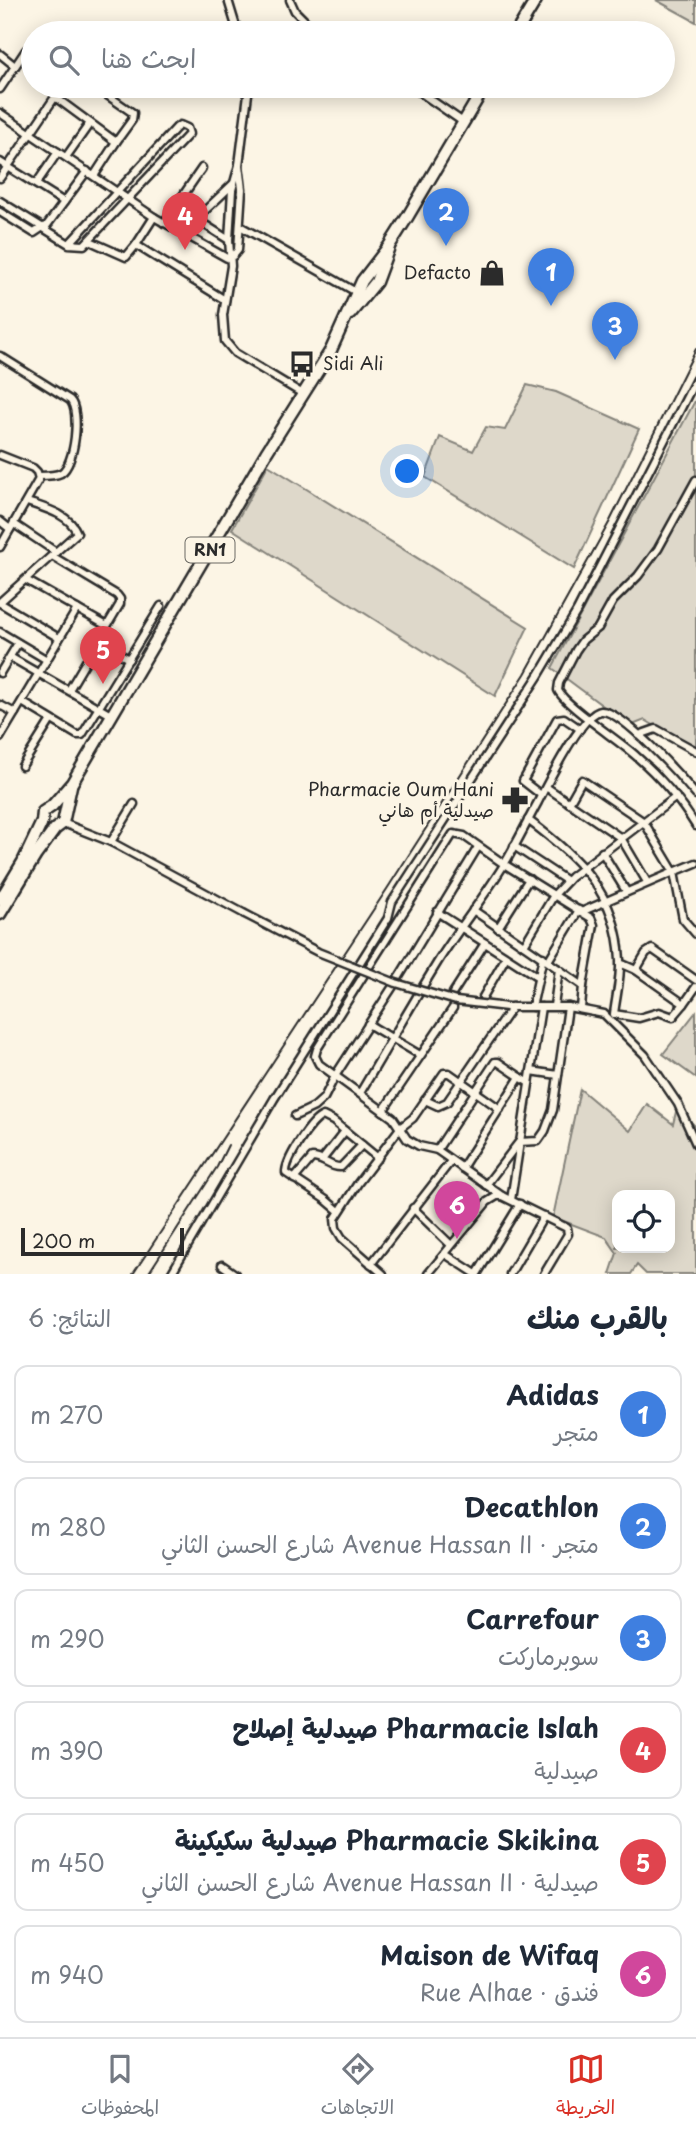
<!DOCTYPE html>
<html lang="ar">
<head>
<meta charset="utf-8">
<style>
  body { margin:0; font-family:"Playpen Sans","Playpen Sans Arabic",sans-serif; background:#f2f2f3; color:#1f2937; direction:rtl }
  .controls { position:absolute; right:21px; bottom:21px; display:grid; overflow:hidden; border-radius:14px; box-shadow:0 4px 18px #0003 }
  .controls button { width:63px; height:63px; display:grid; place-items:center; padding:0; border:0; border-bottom:2px solid #e0e1e3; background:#fff; color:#1f2937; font:35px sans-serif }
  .scale { position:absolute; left:21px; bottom:18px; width:163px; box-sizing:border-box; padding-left:7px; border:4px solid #2b2b2b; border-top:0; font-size:19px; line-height:24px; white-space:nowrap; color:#2b2b2b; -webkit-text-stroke:5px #fcf5e5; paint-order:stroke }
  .you { position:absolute; left:408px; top:472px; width:24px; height:24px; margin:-18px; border:5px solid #fff; border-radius:50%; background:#1a73e8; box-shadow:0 0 0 10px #1a73e833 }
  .badge { display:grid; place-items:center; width:46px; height:46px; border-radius:50%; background:#d93025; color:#fff; font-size:23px; font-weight:700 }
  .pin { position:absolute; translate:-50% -58px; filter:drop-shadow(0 2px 4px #0008) }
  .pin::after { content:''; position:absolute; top:37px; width:24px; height:21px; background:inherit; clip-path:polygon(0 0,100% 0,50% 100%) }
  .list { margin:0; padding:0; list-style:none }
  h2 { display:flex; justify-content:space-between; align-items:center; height:91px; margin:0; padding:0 28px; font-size:30px }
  h2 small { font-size:23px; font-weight:400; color:#747a83 }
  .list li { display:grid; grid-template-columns:46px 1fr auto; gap:21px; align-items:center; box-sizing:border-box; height:98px; margin:0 14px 14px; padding:0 14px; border:2px solid #e0e1e3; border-radius:14px }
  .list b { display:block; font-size:26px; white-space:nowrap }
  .list p { margin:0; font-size:23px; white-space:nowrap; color:#747a83 }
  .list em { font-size:23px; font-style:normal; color:#747a83 }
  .icon { flex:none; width:38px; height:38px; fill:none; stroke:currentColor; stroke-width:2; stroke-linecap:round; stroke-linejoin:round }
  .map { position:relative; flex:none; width:696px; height:1274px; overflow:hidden; direction:ltr }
  .search { position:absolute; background:#fff; box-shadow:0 4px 18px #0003; left:21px; right:21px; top:21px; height:77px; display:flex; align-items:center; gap:18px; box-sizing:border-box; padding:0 24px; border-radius:38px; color:#747a83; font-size:26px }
  .sheet { height:763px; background:#fff }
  nav { display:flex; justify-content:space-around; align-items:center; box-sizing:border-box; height:98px; border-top:2px solid #e0e1e3; background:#fff; font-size:19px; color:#747a83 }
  nav a { display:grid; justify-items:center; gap:4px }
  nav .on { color:#d93025 }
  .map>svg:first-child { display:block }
</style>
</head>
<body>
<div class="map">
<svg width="696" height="1274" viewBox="0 0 696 1274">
  <rect width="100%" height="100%" fill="#fcf5e5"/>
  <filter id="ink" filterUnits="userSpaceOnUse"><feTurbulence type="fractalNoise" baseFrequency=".0143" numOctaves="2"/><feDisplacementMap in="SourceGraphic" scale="14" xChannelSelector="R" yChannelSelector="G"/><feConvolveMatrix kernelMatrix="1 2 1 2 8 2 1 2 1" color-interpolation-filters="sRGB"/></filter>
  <g filter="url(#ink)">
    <g fill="#ded8ca" stroke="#84827a" stroke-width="2" fill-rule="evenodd">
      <path d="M656 0H696V22Z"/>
      <path d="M527 385 556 392 639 429 574 569 425 477 440 437 473 451 486 427 505 430Z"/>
      <path d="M696 399V751L645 720 630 726 552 668Z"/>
      <path d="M268 465 528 627 495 696 232 529Z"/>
      <path d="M696 1012V1078L663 1054Z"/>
      <path d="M580 1089 630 1131 647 1104 673 1124 677 1108 696 1127V1274H646L637 1265 631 1274H610L617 1253 606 1237 553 1217ZM617 1195H670V1248H617Z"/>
    </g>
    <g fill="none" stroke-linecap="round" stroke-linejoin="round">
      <g stroke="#2b2b2b" stroke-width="11">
        <g id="street">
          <path d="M228 0 238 33"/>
          <path d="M290 0 295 11 306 22"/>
          <path d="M309 24 321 33"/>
          <path d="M385 28 393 33"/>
          <path d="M0 54 15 66"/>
          <path d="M94 86 133 113 132 120 116 142"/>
          <path d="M249 86 239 165 232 190 229 240 231 266 223 315 225 341 235 353 303 394"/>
          <path d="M411 86 463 122"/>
          <path d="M465 86 478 96"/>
          <path d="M0 89 26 50 33 46"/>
          <path d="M55 97 61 86"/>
          <path d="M0 113 154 217 227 258 233 256 238 250 242 189 239 165"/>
          <path d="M66 157 90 123"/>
          <path d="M0 162 64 202"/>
          <path d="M0 178 55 97 116 142 94 176"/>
          <path d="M36 184 58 152"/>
          <path d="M0 201 69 244 84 245 189 134 187 128 180 125 176 128 69 244"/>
          <path d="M177 205 196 219"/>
          <path d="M0 212 34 233 43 227"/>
          <path d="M154 217 136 245 225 300"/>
          <path d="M164 223 202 168"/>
          <path d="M240 226 356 292"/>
          <path d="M45 228 87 171"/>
          <path d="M229 240 196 219 233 184"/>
          <path d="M90 241 126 257 136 245"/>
          <path d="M0 356 70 400C81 411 75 465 61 473 55 476 46 476 39 476"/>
          <path d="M0 455 33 468 37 472 39 479 0 547"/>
          <path d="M696 480 658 549 638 576 613 601 598 628 583 640 576 650 559 683 558 690C564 705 620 741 636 756 659 776 680 800 696 826"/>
          <path d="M0 521 10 529"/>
          <path d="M14 524 56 552"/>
          <path d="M52 556 117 595 120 599V604L69 690"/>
          <path d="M26 580 107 626"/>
          <path d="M0 602 77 533C70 514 44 508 27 502"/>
          <path d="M0 603 59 638"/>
          <path d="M0 632 47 660"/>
          <path d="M98 642 129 659"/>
          <path d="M10 657 111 715"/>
          <path d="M0 673 18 643"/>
          <path d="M22 702 77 735H82L161 606"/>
          <path d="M0 705 15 713"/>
          <path d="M639 735 656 729 696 751"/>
          <path d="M0 738 77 609"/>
          <path d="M22 766 51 720"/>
          <path d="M546 787 621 838 647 882"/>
          <path d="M541 795 523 781 557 719 564 718 580 729"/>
          <path d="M569 803 582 780 644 822 674 872 696 863"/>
          <path d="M528 820C578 857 617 893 620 960 621 978 616 997 614 1014L639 1018 659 1012 673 1017 684 1004 636 970 620 963"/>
          <path d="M63 823 111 842 243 913"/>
          <path d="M111 842 134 804"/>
          <path d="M514 846 567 881"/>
          <path d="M602 852 626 891"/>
          <path d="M473 910 583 986 581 1008"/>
          <path d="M437 912 538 977"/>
          <path d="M581 912 591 918 594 925 583 986"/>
          <path d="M498 928 529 879"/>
          <path d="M524 945 554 895 571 877 676 797"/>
          <path d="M548 961 579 910"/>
          <path d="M636 970 646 953 652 949 696 980"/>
          <path d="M453 993 485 943"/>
          <path d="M483 997 506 957"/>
          <path d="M684 1004 696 987"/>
          <path d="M554 1006 559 969"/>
          <path d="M507 1007H568L604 1014 645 1055 678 1104 696 1144"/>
          <path d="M532 1007 543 957"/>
          <path d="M368 1024 420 1055"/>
          <path d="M531 1071 558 1075"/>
          <path d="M360 1093C386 1049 412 1004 439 960 460 927 485 896 505 863 517 843 527 822 538 802 547 784 582 713 601 711 622 710 682 778 696 795"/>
          <path d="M425 1100 438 1106 447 1102 512 1007"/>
          <path d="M383 1111 453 1008"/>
          <path d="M295 1116 314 1107 324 1098 335 1076 399 977 478 847"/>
          <path d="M437 1150 495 1062H498L529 1083"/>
          <path d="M322 1160 345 1131"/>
          <path d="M462 1168 520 1077"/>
          <path d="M294 1179 312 1158C324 1158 330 1168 341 1167L362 1145"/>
          <path d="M486 1185 519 1142 538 1141 545 1131 553 1110 568 1007"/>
          <path d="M511 1200 541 1007"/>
          <path d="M413 1208 451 1245"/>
          <path d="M339 1211 326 1200 286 1173C285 1161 311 1120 323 1116L333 1121 378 1158"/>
          <path d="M445 1254 476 1274"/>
          <path d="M371 1264 451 1161"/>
          <path d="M222 1265 235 1274"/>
          <path d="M171 1274 274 1099 388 918 392 902 539 675 577 611 696 379"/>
          <path d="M383 1274 342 1238 336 1228 335 1219 358 1183 400 1128 413 1118 444 1073H449L500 1109"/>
          <path d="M428 1274 487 1202 497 1196H502"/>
          <path d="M477 1274 520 1204"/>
          <path d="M510 1274 544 1216"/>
          <path d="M544 1274 568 1234 567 1228 502 1196 437 1150 419 1146 407 1139 393 1118 319 1064 315 1056 317 1049 453 834 464 836 504 864 581 912 674 872 683 919 696 934"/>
        </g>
      </g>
      <g stroke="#2b2b2b" stroke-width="15">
        <g id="primary">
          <path d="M516 33 536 0"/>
          <path d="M350 314 376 282 389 247"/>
          <path d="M0 900 23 862 42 822 43 812 52 806 72 783 266 453 331 350 362 281 389 246 408 216 485 86"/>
          <path d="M0 914 36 855 55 829 63 823 71 786"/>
        </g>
      </g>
      <use href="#street" stroke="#fcf5e5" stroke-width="6"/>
      <use href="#primary" stroke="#fcf5e5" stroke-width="10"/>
      <g stroke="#2b2b2b" stroke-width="2">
        <path d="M133 1274 387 889 525 674 610 521 696 349"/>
        <path d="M148 1274 217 1167 228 1145"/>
      </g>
      <g stroke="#2b2b2b" stroke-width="11" stroke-linecap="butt">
        <path id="street-bridge" d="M243 913 318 952 396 983 456 1001 507 1007"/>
      </g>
      <use href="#street-bridge" stroke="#fcf5e5" stroke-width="6"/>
    </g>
  </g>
  <defs>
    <g id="shop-bare" transform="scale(2.1)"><path d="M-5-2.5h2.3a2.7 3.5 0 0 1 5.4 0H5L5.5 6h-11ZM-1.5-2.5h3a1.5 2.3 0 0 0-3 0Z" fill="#2b2b2b" stroke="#fcf5e5" stroke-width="2.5" paint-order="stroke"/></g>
    <g id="bus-bare" transform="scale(2.1)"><path d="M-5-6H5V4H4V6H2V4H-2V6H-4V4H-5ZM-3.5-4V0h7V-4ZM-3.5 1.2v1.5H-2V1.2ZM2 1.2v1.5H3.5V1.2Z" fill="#2b2b2b" stroke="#fcf5e5" stroke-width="2.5" paint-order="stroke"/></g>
    <g id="pharmacy-bare" transform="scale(2.1)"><path d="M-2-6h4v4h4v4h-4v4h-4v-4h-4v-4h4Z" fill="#2b2b2b" stroke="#fcf5e5" stroke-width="2.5" paint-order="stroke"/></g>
  </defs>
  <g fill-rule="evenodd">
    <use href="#shop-bare" x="492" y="273"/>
    <use href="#bus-bare" x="302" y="364"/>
    <use href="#pharmacy-bare" x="515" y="800"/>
  </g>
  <g text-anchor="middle" stroke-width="6" stroke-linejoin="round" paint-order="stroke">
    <rect fill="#fcf5e5" stroke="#6a6863" stroke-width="2" x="185.5" y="537.5" width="49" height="25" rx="5"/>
    <g font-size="16" font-weight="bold" fill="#2b2b2b">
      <text x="210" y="556">RN1</text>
    </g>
    <g font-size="18" fill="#2b2b2b" stroke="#fcf5e5" text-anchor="end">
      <text x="471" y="279">Defacto</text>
      <text x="323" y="370" text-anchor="start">Sidi Ali</text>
      <text x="494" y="796">Pharmacie Oum Hani<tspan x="494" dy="21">صيدلية أم هاني</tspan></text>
    </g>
  </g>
</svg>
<div class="controls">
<button><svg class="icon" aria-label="locate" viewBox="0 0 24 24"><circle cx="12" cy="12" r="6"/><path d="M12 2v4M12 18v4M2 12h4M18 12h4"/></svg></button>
</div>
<div class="scale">200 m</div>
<div class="you"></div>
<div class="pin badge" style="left:551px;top:306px;background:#3f7fe0">1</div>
<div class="pin badge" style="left:446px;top:246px;background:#3f7fe0">2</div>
<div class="pin badge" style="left:615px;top:360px;background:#3f7fe0">3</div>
<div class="pin badge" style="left:185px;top:250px;background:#e0444e">4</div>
<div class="pin badge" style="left:103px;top:684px;background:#e0444e">5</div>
<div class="pin badge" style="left:457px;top:1239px;background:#d1479c">6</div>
<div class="search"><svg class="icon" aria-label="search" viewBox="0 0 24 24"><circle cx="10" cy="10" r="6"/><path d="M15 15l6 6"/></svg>ابحث هنا</div>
</div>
<section class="sheet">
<h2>بالقرب منك<small>النتائج: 6</small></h2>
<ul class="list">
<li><span class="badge" style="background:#3f7fe0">1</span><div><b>Adidas</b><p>متجر</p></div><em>270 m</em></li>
<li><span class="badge" style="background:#3f7fe0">2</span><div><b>Decathlon</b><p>متجر · Avenue Hassan II شارع الحسن الثاني</p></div><em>280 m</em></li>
<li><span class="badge" style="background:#3f7fe0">3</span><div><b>Carrefour</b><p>سوبرماركت</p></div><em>290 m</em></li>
<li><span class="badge" style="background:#e0444e">4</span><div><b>Pharmacie Islah صيدلية إصلاح</b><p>صيدلية</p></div><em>390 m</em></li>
<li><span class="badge" style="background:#e0444e">5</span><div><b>Pharmacie Skikina صيدلية سكيكينة</b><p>صيدلية · Avenue Hassan II شارع الحسن الثاني</p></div><em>450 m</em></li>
<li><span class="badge" style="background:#d1479c">6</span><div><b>Maison de Wifaq</b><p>فندق · Rue Alhae</p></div><em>940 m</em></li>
</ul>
</section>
<nav>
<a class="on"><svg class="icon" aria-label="map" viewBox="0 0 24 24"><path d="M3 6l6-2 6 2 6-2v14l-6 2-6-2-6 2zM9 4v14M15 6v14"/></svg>الخريطة</a>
<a><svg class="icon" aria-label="directions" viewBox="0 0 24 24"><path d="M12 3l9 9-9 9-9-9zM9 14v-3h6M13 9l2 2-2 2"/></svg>الاتجاهات</a>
<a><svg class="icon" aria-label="saved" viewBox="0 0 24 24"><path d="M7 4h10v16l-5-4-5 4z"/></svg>المحفوظات</a>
</nav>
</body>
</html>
